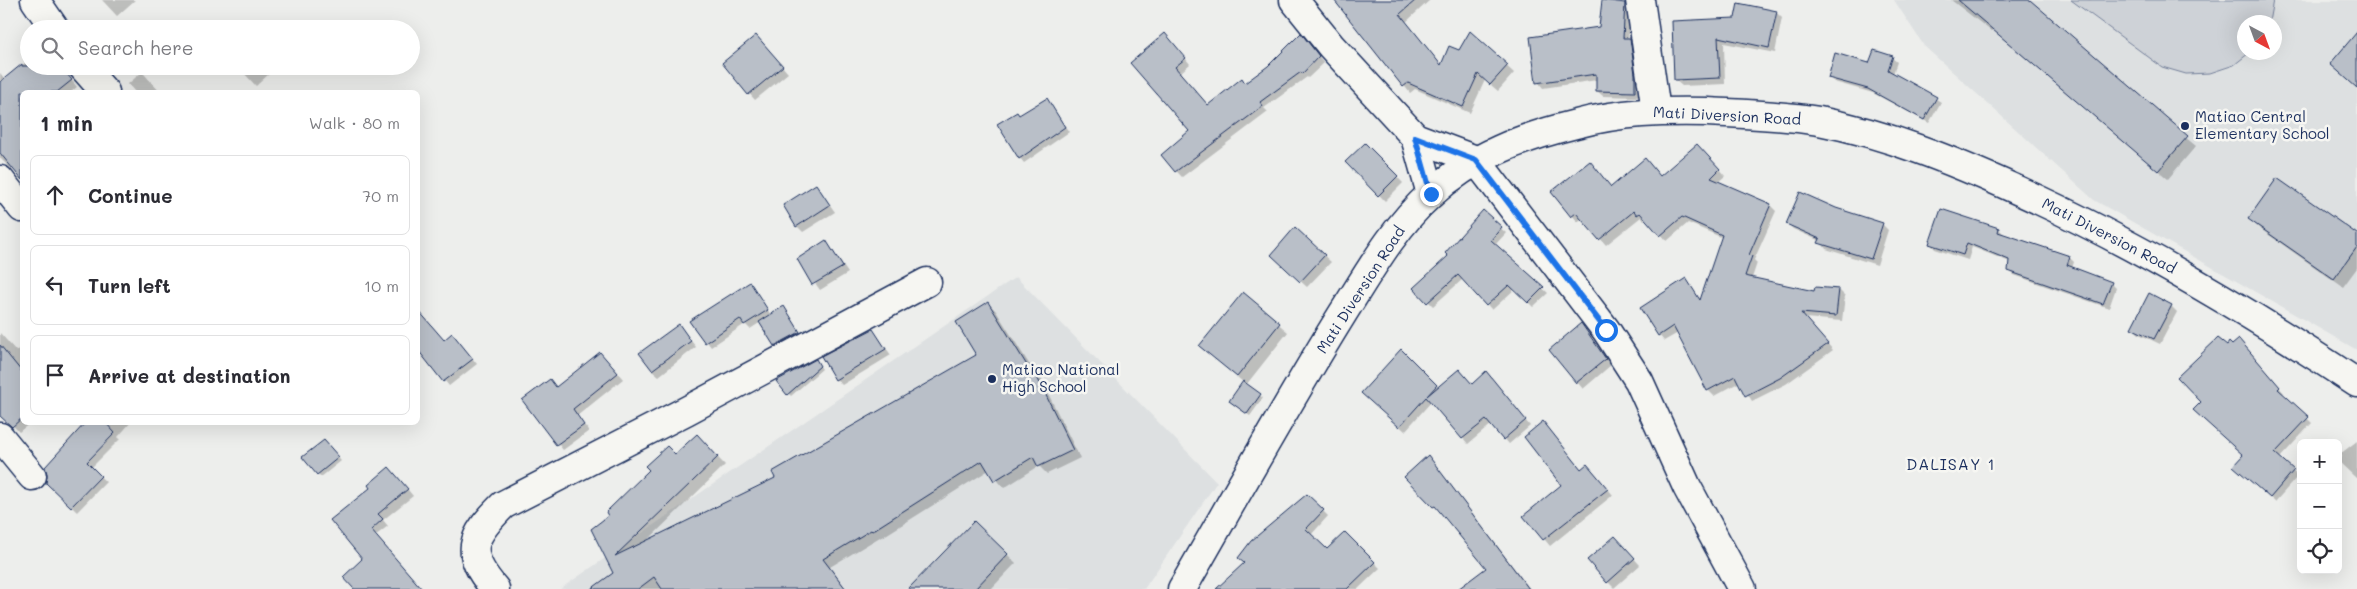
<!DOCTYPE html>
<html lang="en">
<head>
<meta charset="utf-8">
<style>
  body { margin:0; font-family:Mali,sans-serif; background:#f2f2f3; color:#2b2b33 }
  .controls { position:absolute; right:15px; bottom:15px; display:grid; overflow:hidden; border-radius:8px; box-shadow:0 5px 20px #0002 }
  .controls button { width:45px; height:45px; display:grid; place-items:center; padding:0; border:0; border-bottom:1px solid #e1e1e2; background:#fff; color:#2b2b33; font:25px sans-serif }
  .compass { position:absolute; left:2237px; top:15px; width:45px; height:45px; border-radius:50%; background:#fff; box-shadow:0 5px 20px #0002; rotate:139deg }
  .stop { position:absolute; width:15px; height:15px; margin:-11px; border:4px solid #1a73e8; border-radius:50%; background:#fff }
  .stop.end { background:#1a73e8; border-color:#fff; box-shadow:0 1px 5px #0008 }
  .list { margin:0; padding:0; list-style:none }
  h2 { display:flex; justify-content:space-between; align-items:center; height:65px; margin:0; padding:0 20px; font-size:21px }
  h2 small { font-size:16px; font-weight:400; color:#7c7c81 }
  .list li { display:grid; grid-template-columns:32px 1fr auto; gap:15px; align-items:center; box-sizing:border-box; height:80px; margin:0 10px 10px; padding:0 10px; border:1px solid #e1e1e2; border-radius:8px }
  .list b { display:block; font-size:19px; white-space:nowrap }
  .list em { font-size:16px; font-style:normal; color:#7c7c81 }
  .icon { flex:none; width:28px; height:28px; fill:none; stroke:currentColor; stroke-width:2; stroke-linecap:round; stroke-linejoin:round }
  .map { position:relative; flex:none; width:2357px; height:589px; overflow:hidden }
  .search { position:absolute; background:#fff; box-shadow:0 5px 20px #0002; left:20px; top:20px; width:400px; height:55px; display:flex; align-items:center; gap:12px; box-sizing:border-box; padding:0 18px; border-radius:28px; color:#7c7c81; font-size:19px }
  .panel { position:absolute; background:#fff; box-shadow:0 5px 20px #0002; left:20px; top:90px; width:400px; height:335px; border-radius:8px }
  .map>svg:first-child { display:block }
</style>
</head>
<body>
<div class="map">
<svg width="2357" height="589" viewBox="0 0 2357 589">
  <rect width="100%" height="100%" fill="#edeeec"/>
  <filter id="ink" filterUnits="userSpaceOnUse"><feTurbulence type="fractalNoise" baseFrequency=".02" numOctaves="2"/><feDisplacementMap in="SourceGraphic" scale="10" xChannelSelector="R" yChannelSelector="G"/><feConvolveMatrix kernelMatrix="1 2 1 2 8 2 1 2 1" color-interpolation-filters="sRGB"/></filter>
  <g filter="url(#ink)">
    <g fill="#dde0e1" fill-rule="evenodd">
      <path d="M1894 0H2357V350L2094 200 1924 46ZM2244 22H2274V52H2244Z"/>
      <path d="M1016 277 1217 482 1144 589H560Z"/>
    </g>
    <path fill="#ced2d7" stroke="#74809a" d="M2071 0H2273L2269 22H2244V52L2249 53 2234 65 2210 73 2186 74 2162 67Z"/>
    <g fill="#0003">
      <path d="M102 0H135L117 16Z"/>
      <path d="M1335 0H1430L1406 22 1442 67 1459 52 1471 33 1514 73 1498 91 1485 80 1470 113 1415 89 1410 93Z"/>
      <path d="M1951 0H2018L2196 146 2168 179 1993 30 1991 31Z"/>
      <path d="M1624 4 1630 10 1628 40 1635 45 1640 81V97L1603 96 1597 91V80L1543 88 1538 82 1601 28Z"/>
      <path d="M1776 12 1782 18 1775 53 1724 43 1725 84 1682 86 1675 80 1736 19Z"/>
      <path d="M1170 40 1190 64 1180 73 1208 106 1246 84 1306 41 1324 63 1308 78 1307 77 1264 108 1268 112 1182 177 1162 156 1191 131 1131 63Z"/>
      <path d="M762 43 788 73 755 100 723 64Z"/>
      <path d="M1892 58 1897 62 1893 74 1941 102 1929 123 1873 93 1834 82 1829 77Z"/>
      <path d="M29 60V66H60L77 87 71 92H22V178L12 166 10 168 0 158V73L5 79Z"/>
      <path d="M243 66H265L270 73 256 86 243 72Z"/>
      <path d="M142 72 145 75 160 92H135L128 84Z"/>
      <path d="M1047 100 1069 132 1024 163 1020 158 1019 116Z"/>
      <path d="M1365 144 1403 183 1385 201 1347 162Z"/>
      <path d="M1703 151 1725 176 1718 182 1770 205 1776 211 1754 260 1757 263 1752 278 1815 292 1839 290 1845 296 1842 321 1805 318 1833 350 1786 384 1752 401 1740 382 1714 396 1708 390 1678 333 1664 341 1659 335 1686 280 1701 301 1723 238 1688 223 1667 241 1646 218 1644 220 1641 217 1606 245 1582 218 1578 222 1553 193 1611 188 1661 178Z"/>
      <path d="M816 185 835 212 803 232 797 226Z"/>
      <path d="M1836 209 1882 224 1888 230 1877 265 1826 249 1820 241 1793 229 1787 223Z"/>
      <path d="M1941 210 1999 229 2004 234 2069 257 2074 262 2072 268 2111 283 2116 288 2109 308 2014 275 2009 270 2010 262 1972 247 1968 260 1935 249 1930 243Z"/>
      <path d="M1483 212 1506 233 1495 245 1548 293 1533 307 1515 289 1492 310 1463 279 1433 306 1415 288 1449 256Z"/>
      <path d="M2250 219 2357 236V268L2343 287 2259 228Z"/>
      <path d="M1295 229 1331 262 1307 287 1278 261Z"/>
      <path d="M826 241 848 273 820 290 798 259Z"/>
      <path d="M750 284 771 315 786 311 802 336 778 348 761 322 750 329 745 324 711 347 691 321Z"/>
      <path d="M1243 294 1288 332 1246 385 1263 398 1250 416 1233 403 1244 383 1201 346Z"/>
      <path d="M988 303 996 311 1031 367 1039 375 1080 458 1047 474 1039 466 1004 488 989 470 881 538 880 537 830 567 846 589H593L614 573 593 530 697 436 725 465 647 541 777 478 978 355Z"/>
      <path d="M2171 306 2177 312 2160 344 2139 334 2132 327Z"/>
      <path d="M418 312 444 341 457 340 477 364 449 386 418 348Z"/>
      <path d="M678 325 696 347 659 376 652 370Z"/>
      <path d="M1581 325 1611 365 1583 389 1550 350Z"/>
      <path d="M873 330 891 355 842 385 836 379Z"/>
      <path d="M0 333 16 351 22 346V422H31L19 432 0 412Z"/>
      <path d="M2243 346 2284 393 2282 394 2312 423 2279 459 2298 476 2275 502 2239 471 2244 455 2203 402 2227 347Z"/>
      <path d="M1401 351 1438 388 1473 386 1491 378 1530 426 1509 444 1492 424 1468 444 1432 401 1405 431 1368 398Z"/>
      <path d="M606 359 623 379 577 416 589 431 563 450 524 400 557 388Z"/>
      <path d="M816 361 822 369 791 396 777 381Z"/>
      <path d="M88 422H131L118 437 120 439 91 468 106 482 77 512 47 483 49 474Z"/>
      <path d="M2357 441V479L2338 461 2342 457 2340 454Z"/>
      <path d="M326 444 341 461 321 477 304 458Z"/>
      <path d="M1434 463 1530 589H1477L1488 568 1441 512 1406 477Z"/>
      <path d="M1582 470 1593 471 1613 495 1550 546 1525 516Z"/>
      <path d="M395 474 413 496 383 520 388 526 375 536 422 589H356L364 559 332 520Z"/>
      <path d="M1307 495 1328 516 1311 535 1327 551 1345 534 1380 568 1358 589H1221Z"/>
      <path d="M974 522 1016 563 991 589H920Z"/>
      <path d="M1621 544 1640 565 1614 588 1608 582Z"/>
    </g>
    <g fill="#b9bfc8" stroke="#1b2f5e">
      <path d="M1334 0H1416L1400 14 1441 65 1449 46 1459 50 1470 31 1508 65 1490 85 1478 74 1463 107 1408 83 1403 87Z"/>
      <path d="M1602 0 1625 3 1623 38H1630L1635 74V92L1596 91V74L1536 83 1530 37 1599 27Z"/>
      <path d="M1958 0H2030L2188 136 2158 171Z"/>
      <path d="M1738 3 1777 11 1769 48 1718 37 1720 78 1674 80 1672 21 1735 18Z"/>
      <path d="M2357 32V88L2330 64Z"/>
      <path d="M1165 33 1186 58 1175 67 1208 105 1242 78 1245 83 1268 66 1301 33 1319 56 1302 74 1301 72 1260 102 1263 106 1175 172 1161 155 1189 131 1130 63Z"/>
      <path d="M756 35 783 66 748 95 722 63Z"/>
      <path d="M1874 50 1893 56 1888 70 1937 97 1924 120 1868 89 1828 78 1835 53 1869 63Z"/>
      <path d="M22 64V66H60L72 80 57 92H22V180L0 153V82Z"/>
      <path d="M1047 98 1065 127 1019 159 997 124 1017 112 1019 115Z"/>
      <path d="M1365 143 1398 176 1378 196 1345 162Z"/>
      <path d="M1697 144 1720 169 1711 178 1771 204 1749 255 1752 256 1745 276 1814 291 1815 287 1839 289 1836 316 1801 313 1828 344 1780 378 1745 396 1735 376 1707 391 1673 326 1658 336 1640 308 1686 278 1700 300 1722 235 1682 217 1660 236 1640 213 1637 215 1634 211 1599 240 1576 213 1571 217 1551 192 1590 161 1611 187 1645 158 1660 176Z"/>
      <path d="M2277 178 2357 234V247L2334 279 2248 219Z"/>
      <path d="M816 184 830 205 796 227 783 205Z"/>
      <path d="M1800 192 1836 208 1883 223 1871 259 1818 243 1820 239 1786 224Z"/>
      <path d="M1941 209 1999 228 1998 232 2070 256 2067 265 2112 282 2103 304 2008 271 2009 260 1967 243 1963 255 1929 244Z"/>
      <path d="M1483 210 1502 227 1491 240 1544 287 1528 303 1509 285 1486 306 1458 275 1427 303 1413 288 1448 256 1445 253Z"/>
      <path d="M1295 227 1325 255 1300 282 1271 255Z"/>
      <path d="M826 240 843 267 812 285 797 259Z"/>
      <path d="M750 282 768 310 744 325 740 319 705 343 689 321Z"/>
      <path d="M1243 292 1280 323 1237 377 1199 346Z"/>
      <path d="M2149 293 2172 305 2154 339 2131 328Z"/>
      <path d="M988 302 1028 367 1031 365 1073 450 1038 467 1033 457 994 481 982 461 872 531 871 530 823 559 846 589H662L654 577 638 589H591L613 573 591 529 608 516 606 512 649 470 645 466 667 446 675 454 697 434 718 457 615 556 775 478 772 472 976 355 956 322Z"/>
      <path d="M784 306 800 332 774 346 759 322Z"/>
      <path d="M418 310 444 340 452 333 473 359 443 382 418 350Z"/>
      <path d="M1581 323 1606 359 1576 383 1549 350Z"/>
      <path d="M679 324 691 341 652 370 639 353Z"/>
      <path d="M873 329 886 349 835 380 821 356Z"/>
      <path d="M2218 338 2227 345 2229 342 2232 345 2239 339 2280 387 2278 389 2309 417 2275 453 2294 470 2270 498 2233 466 2243 455 2193 410 2201 402 2177 377Z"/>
      <path d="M0 345 22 372V418L12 427 0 416Z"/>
      <path d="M1401 349 1437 385 1427 396 1459 369 1472 384 1486 371 1526 420 1503 440 1486 420 1462 439 1426 397 1399 427 1361 393Z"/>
      <path d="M600 352 618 373 573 409 584 425 556 445 522 400 550 379 556 387Z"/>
      <path d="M816 359 820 366 787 395 776 381Z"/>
      <path d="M1243 381 1261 394 1247 414 1229 401Z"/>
      <path d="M1543 421 1581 469 1587 464 1608 489 1543 540 1523 516 1561 485 1524 437Z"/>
      <path d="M86 422H105L115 433 87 462 101 476 71 507 46 483 47 474 45 467Z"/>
      <path d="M324 440 339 457 317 475 302 457Z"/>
      <path d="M1428 455 1529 589H1458L1486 568 1435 506 1433 507 1404 477Z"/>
      <path d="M389 467 408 489 378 514 383 519 371 530 422 589H354L343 577 362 559 330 520 370 488 368 485Z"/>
      <path d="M1307 494 1324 510 1306 529 1327 549 1345 532 1375 562 1347 589H1216L1244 563 1238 558 1251 541Z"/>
      <path d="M974 521 1008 554 975 589H908Z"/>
      <path d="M1615 536 1635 558 1607 583 1587 560Z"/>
    </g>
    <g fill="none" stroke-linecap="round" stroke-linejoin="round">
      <g stroke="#1b2f5e" stroke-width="31">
        <g id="minor">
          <path d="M35 0 55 29"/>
          <path d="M1294 0 1331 46 1415 137 1476 160 1606 330 1639 381 1687 487 1742 589"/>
          <path d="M1640 0 1656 111"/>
          <path d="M82 66 105 92"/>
          <path d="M1415 137 1431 194"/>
          <path d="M0 180 22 208"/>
          <path d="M0 437 32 476"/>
          <path d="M495 589C463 552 471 537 503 505L686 411 927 282"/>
        </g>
      </g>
      <g stroke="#1b2f5e" stroke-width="31">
        <path id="highway" d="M1182 589C1235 497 1287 403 1343 313 1369 272 1394 227 1431 194 1472 156 1523 137 1576 124 1621 112 1662 111 1708 112 1745 114 1783 115 1819 121 1887 134 1953 161 2015 189 2135 243 2248 311 2357 383"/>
      </g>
      <use href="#minor" stroke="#f6f6f2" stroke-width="28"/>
      <use href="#highway" stroke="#f6f6f2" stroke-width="28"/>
    </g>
  </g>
  <g fill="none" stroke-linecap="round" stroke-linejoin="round" filter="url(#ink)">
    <path stroke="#1a73e8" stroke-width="6" d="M1431 194 1415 137 1476 160 1606 330"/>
  </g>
  <g fill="#1b2f5e" stroke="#f6f6f2" stroke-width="2">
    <circle cx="2185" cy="126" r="5"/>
    <circle cx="992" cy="379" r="5"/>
  </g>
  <g text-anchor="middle" stroke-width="5" stroke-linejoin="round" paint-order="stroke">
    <g font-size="15" fill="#1b2f5e" stroke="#f6f6f2">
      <text transform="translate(1727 116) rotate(3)" y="5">Mati Diversion Road</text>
      <text transform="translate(2109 236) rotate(27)" y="5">Mati Diversion Road</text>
      <text transform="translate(1361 290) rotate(-57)" y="5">Mati Diversion Road</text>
    </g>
    <g font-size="15" fill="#1b2f5e" stroke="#f6f6f2" text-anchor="start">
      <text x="2195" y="122">Matiao Central<tspan x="2195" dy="17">Elementary School</tspan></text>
      <text x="1002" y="375">Matiao National<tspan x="1002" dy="17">High School</tspan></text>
    </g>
    <g font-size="16" letter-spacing="1" fill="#1b2f5e" stroke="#f6f6f2">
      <text x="1951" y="470">DALISAY 1</text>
    </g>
  </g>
</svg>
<div class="controls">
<button>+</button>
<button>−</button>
<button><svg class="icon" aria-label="locate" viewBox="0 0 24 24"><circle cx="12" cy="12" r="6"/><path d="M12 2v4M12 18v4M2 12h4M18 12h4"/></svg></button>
</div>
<svg class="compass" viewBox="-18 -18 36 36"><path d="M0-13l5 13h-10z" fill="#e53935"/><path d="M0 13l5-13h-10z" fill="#7c7c81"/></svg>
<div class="stop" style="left:1606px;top:330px"></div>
<div class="stop end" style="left:1431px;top:194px"></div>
<div class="search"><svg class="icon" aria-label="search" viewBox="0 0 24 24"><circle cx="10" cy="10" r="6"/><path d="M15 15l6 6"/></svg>Search here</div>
<section class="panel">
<h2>1 min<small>Walk · 80 m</small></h2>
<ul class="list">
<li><svg class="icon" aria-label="ahead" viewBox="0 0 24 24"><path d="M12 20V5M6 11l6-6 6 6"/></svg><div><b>Continue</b></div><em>70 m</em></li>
<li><svg class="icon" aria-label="left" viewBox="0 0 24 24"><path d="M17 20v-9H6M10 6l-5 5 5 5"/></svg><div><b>Turn left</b></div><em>10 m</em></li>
<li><svg class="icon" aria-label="arrive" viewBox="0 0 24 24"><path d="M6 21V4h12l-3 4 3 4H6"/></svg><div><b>Arrive at destination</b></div></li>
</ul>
</section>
</div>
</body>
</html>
